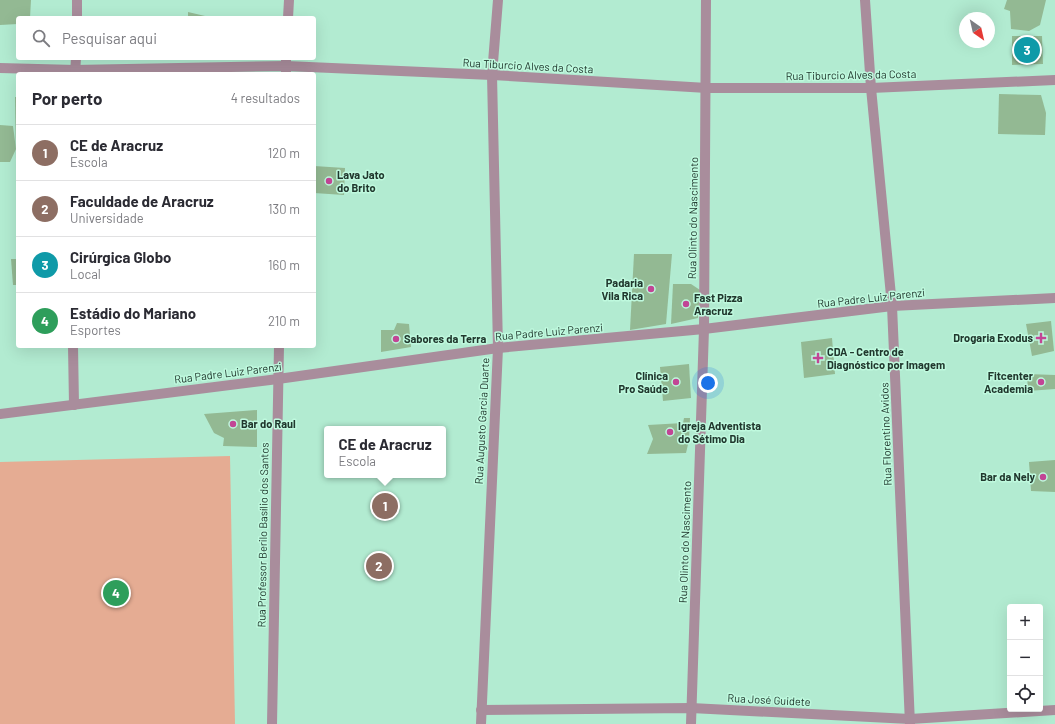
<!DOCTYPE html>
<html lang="pt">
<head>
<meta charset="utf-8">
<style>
  body { margin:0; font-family:Barlow,sans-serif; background:#f2f2f3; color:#2b2b33 }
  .controls { position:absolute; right:12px; bottom:12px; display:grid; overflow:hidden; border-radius:4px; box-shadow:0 4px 16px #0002 }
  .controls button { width:36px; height:36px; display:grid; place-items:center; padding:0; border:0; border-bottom:1px solid #e1e1e2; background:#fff; color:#2b2b33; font:20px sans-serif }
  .compass { position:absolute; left:959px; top:12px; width:36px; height:36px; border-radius:50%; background:#fff; box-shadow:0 4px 16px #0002; rotate:146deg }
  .you { position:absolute; left:708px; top:383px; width:14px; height:14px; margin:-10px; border:3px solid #fff; border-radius:50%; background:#1a73e8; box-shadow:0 0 0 6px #1a73e833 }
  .badge { display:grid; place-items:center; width:26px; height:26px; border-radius:50%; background:#c24595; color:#fff; font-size:13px; font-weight:700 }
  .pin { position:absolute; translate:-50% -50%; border:2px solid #fff; box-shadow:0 1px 4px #0006 }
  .popup { position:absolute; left:324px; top:426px; width:122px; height:52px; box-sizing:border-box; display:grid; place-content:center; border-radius:4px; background:#fff; filter:drop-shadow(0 1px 3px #0005); font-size:13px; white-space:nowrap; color:#7c7c81 }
  .popup b { font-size:15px; color:#2b2b33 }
  .popup::after { content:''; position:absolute; left:50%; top:100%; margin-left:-8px; border:8px solid transparent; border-top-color:#fff }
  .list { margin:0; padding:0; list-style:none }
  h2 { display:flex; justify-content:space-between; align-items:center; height:52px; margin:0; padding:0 16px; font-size:17px }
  h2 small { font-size:13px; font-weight:400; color:#7c7c81 }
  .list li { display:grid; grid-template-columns:26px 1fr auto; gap:12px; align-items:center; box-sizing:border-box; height:56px; padding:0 16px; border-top:1px solid #e1e1e2 }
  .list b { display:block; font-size:15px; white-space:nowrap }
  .list p { margin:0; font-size:13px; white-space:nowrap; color:#7c7c81 }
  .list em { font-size:13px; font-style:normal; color:#7c7c81 }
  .icon { flex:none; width:22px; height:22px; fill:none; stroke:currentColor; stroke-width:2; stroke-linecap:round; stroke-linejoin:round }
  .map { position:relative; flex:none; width:1055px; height:724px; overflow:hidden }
  .search { position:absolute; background:#fff; box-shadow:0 4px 16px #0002; left:16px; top:16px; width:300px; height:44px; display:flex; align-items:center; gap:10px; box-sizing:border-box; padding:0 14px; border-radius:4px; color:#7c7c81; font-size:15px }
  .panel { position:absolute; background:#fff; box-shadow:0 4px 16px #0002; left:16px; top:72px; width:300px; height:276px; border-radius:4px }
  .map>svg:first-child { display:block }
</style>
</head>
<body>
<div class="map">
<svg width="1055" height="724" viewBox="0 0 1055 724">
  <rect width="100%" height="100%" fill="#b2ebd1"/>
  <path fill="#e5ac93" d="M230 456 235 724H0V462Z"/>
  <g fill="#93b993">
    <path d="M0 0H31L30 18H18V24L0 25Z"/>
    <path d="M1007 0H1046L1040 25 1029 31 1011 29 1010 11 1004 9Z"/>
    <path d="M188 12 205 16V18H188Z"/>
    <path d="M1012 36H1042L1043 64 1012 65Z"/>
    <path d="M999 94 1041 95 1046 113 1045 135 998 134Z"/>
    <path d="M15 97H18V160H16Z"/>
    <path d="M0 125 13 126 16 149 10 162H0Z"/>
    <path d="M314 166 345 168 344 195 314 193Z"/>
    <path d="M634 254H672L666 324 630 330Z"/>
    <path d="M11 259H18V285H13Z"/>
    <path d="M673 284H691L700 290 698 318 671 324Z"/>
    <path d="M1051 321 1054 351 1032 356 1026 324Z"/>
    <path d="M397 323 409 324 411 347 381 352V330H394Z"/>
    <path d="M832 338 835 374 804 378 801 342Z"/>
    <path d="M689 364 691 398 663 401 660 367Z"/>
    <path d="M1027 374 1055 375V389L1028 391Z"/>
    <path d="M257 410V447L223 446 224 438 214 433 204 414Z"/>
    <path d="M684 418H690L689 440 686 453 647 454 653 439 648 425 683 423Z"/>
    <path d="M1055 460V492L1031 491 1029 462Z"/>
  </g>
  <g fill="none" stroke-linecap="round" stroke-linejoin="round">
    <g stroke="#a98d9c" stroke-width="10">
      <path d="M865 0 871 88 892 306 910 724"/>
      <path d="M77 18V0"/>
      <path d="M288 18 289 0"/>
      <path d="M0 68 75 70 286 66 492 75 707 88H871L1055 80"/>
      <path d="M75 74 76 58"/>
      <path d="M286 74V58"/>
      <path d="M73 346 74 405"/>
      <path d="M0 414 278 379 498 348 704 329 892 306 1055 298"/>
      <path d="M481 710 691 708 910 719 1055 710"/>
      <path d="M272 724 279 346"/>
      <path d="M481 724 498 348 492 75 498 0"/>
      <path d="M691 724 704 329 706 0"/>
    </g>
  </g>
  <g fill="#c24595" stroke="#bff9de" stroke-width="1.5">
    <circle cx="329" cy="181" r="4"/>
    <circle cx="651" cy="289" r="4"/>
    <circle cx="686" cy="304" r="4"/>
    <path d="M1039 332h4v4h4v4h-4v4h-4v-4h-4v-4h4z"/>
    <circle cx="396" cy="339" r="4"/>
    <path d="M816 352h4v4h4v4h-4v4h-4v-4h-4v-4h4z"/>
    <circle cx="676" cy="382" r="4"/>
    <circle cx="1041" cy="382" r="4"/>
    <circle cx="233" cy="424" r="4"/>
    <circle cx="670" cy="432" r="4"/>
    <circle cx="1043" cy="477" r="4"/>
  </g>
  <g text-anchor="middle" stroke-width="3" stroke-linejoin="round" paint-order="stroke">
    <g font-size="11" fill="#20372d" stroke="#bff9de">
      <text transform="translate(528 66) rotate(3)" y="4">Rua Tiburcio Alves da Costa</text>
      <text transform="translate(851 75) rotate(-1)" y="4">Rua Tiburcio Alves da Costa</text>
      <text transform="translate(693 218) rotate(-89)" y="4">Rua Olinto do Nascimento</text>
      <text transform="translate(871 298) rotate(-6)" y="4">Rua Padre Luiz Parenzi</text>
      <text transform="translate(549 332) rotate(-5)" y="4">Rua Padre Luiz Parenzi</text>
      <text transform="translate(228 373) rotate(-7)" y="4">Rua Padre Luiz Parenzi</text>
      <text transform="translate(482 421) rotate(-87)" y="4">Rua Augusto Garcia Duarte</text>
      <text transform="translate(886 434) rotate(-92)" y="4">Rua Florentino Avidos</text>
      <text transform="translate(263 535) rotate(-89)" y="4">Rua Professor Berilo Basílio dos Santos</text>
      <text transform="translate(685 542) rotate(-88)" y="4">Rua Olinto do Nascimento</text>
      <text transform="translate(769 700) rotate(3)" y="4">Rua José Guidete</text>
    </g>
    <g font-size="11" font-weight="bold" fill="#20372d" stroke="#bff9de" text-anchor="start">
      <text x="337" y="179">Lava Jato<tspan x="337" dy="13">do Brito</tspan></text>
      <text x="643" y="287" text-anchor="end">Padaria<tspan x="643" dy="13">Vila Rica</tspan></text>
      <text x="694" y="302">Fast Pizza<tspan x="694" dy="13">Aracruz</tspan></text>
      <text x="1033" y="342" text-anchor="end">Drogaria Exodus</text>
      <text x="404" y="343">Sabores da Terra</text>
      <text x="827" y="356">CDA - Centro de<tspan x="827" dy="13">Diagnóstico por Imagem</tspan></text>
      <text x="668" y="380" text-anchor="end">Clínica<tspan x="668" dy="13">Pro Saúde</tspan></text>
      <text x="1033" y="380" text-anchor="end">Fitcenter<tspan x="1033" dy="13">Academia</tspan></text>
      <text x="241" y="428">Bar do Raul</text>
      <text x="678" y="430">Igreja Adventista<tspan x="678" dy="13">do Sétimo Dia</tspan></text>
      <text x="1035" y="481" text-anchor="end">Bar da Nely</text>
    </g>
  </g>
</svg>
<div class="controls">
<button>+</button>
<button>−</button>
<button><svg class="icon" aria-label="locate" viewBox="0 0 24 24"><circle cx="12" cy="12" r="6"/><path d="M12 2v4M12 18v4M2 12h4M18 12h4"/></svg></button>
</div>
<svg class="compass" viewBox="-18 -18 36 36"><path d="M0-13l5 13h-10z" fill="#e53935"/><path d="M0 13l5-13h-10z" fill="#7c7c81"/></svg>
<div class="you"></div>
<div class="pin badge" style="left:385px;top:506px;background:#8d6e63">1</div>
<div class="popup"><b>CE de Aracruz</b>Escola</div>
<div class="pin badge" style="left:379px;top:566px;background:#8d6e63">2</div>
<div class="pin badge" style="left:1027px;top:50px;background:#0f9aa8">3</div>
<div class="pin badge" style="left:116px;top:593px;background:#2e9e5b">4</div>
<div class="search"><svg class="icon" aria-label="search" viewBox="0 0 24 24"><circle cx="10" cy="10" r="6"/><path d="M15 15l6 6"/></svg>Pesquisar aqui</div>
<section class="panel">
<h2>Por perto<small>4 resultados</small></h2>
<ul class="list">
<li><span class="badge" style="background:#8d6e63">1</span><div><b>CE de Aracruz</b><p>Escola</p></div><em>120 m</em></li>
<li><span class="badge" style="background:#8d6e63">2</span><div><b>Faculdade de Aracruz</b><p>Universidade</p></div><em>130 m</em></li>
<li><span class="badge" style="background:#0f9aa8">3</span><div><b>Cirúrgica Globo</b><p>Local</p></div><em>160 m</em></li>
<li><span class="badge" style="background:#2e9e5b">4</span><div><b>Estádio do Mariano</b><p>Esportes</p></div><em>210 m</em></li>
</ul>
</section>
</div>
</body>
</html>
